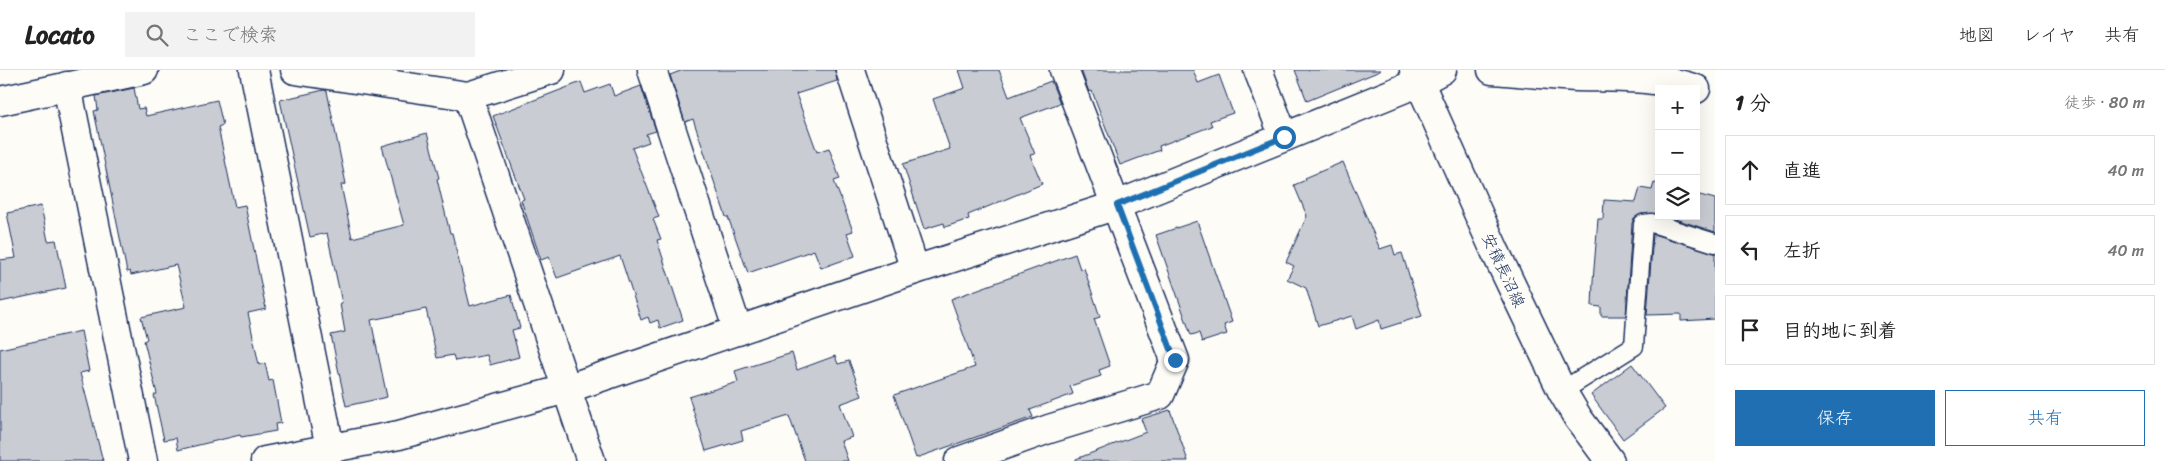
<!DOCTYPE html>
<html lang="ja">
<head>
<meta charset="utf-8">
<style>
  body { margin:0; font-family:Sriracha,"Klee One",sans-serif; background:#f2f2f2; color:#222 }
  .controls { position:absolute; right:15px; top:15px; display:grid; overflow:hidden; border-radius:0px; box-shadow:0 5px 20px #0002 }
  .controls button { width:45px; height:45px; display:grid; place-items:center; padding:0; border:0; border-bottom:1px solid #e0e0e0; background:#fff; color:#222; font:25px sans-serif }
  .stop { position:absolute; width:15px; height:15px; margin:-11px; border:4px solid #1f6fb2; border-radius:50%; background:#fff }
  .stop.end { background:#1f6fb2; border-color:#fff; box-shadow:0 1px 5px #0008 }
  .list { margin:0; padding:0; list-style:none }
  h2 { display:flex; justify-content:space-between; align-items:center; height:65px; margin:0; padding:0 20px; font-size:21px }
  h2 small { font-size:16px; font-weight:400; color:#767676 }
  .list li { display:grid; grid-template-columns:32px 1fr auto; gap:15px; align-items:center; box-sizing:border-box; height:70px; margin:0 10px 10px; padding:0 10px; border:1px solid #e0e0e0; border-radius:0px }
  .list b { display:block; font-size:19px; white-space:nowrap }
  .list em { font-size:16px; font-style:normal; color:#767676 }
  .actions { display:flex; gap:10px; padding:15px 20px }
  .actions a { flex:1; padding:11px 0; border:1px solid #1f6fb2; border-radius:0px; text-align:center; font-size:18px; color:#1f6fb2 }
  .actions .main { background:#1f6fb2; color:#fff }
  .icon { flex:none; width:28px; height:28px; fill:none; stroke:currentColor; stroke-width:2; stroke-linecap:round; stroke-linejoin:round }
  .map { position:relative; flex:none; width:1715px; height:391px; overflow:hidden }
  header { display:flex; align-items:center; gap:30px; box-sizing:border-box; height:70px; padding:0 25px; background:#fff; border-bottom:1px solid #e0e0e0 }
  header strong { font-size:24px }
  nav { display:flex; gap:28px; margin-inline-start:auto; font-size:18px }
  .search { width:350px; height:45px; background:#f2f2f2; display:flex; align-items:center; gap:12px; box-sizing:border-box; padding:0 18px; border-radius:0px; color:#767676; font-size:19px }
  main { display:flex }
  aside { flex:1; background:#fff }
  .map>svg:first-child { display:block }
</style>
</head>
<body>
<header>
<strong>Locato</strong>
<div class="search"><svg class="icon" aria-label="search" viewBox="0 0 24 24"><circle cx="10" cy="10" r="6"/><path d="M15 15l6 6"/></svg>ここで検索</div>
<nav><a>地図</a><a>レイヤ</a><a>共有</a></nav>
</header>
<main>
<div class="map">
<svg width="1715" height="391" viewBox="0 0 1715 391">
  <rect width="100%" height="100%" fill="#fdfcf7"/>
  <filter id="ink" filterUnits="userSpaceOnUse"><feTurbulence type="fractalNoise" baseFrequency=".02" numOctaves="2"/><feDisplacementMap in="SourceGraphic" scale="10" xChannelSelector="R" yChannelSelector="G"/><feConvolveMatrix kernelMatrix="1 2 1 2 8 2 1 2 1" color-interpolation-filters="sRGB"/></filter>
  <g filter="url(#ink)">
    <g fill="#c9ccd3" stroke="#1b2f5e">
      <path d="M683 0H835L837 11 796 24 817 82 829 78 840 109 834 111 853 161 847 163 855 186 821 198 814 180 748 203 728 147H726L693 49 685 52 670 5Z"/>
      <path d="M959 0H999L1009 27 1051 11 1060 33 1020 48 1035 84 1030 85 1042 114 968 145 969 149 945 157 944 153 924 159 903 94 950 79 933 29 965 18Z"/>
      <path d="M1081 0H1193L1198 13 1219 5 1233 43 1210 51 1212 56 1159 76 1160 80 1120 95 1092 21 1089 22Z"/>
      <path d="M1295 0H1380V1L1307 31Z"/>
      <path d="M581 12 585 23 610 14 614 26 641 16 656 61 646 64 649 72 632 78 659 147 653 149 661 169 657 170 683 250 660 258 658 250 650 253 648 247 641 250 620 186 557 208 549 187 541 190 521 130 524 129 493 46Z"/>
      <path d="M134 18 138 39 144 38 146 46 217 30 223 55 218 57 235 137 245 135 266 239 248 243 259 295 265 293 269 311 273 310 281 353 275 354 276 361 241 367 240 365 178 380 176 368 164 370 154 325 157 324 144 271 147 269 141 247 186 237 176 195 131 205 130 201 127 202 94 41 98 40 96 26Z"/>
      <path d="M324 20 327 21 346 114 341 115 352 168 404 155 382 76 427 63 439 108 437 109 450 163H452L470 236 511 225 520 258 512 260 519 287 490 295 487 285 455 291 453 285 437 288 426 239 371 250 387 327 346 336 331 265 345 262 340 234 342 233 327 163 310 167 280 30Z"/>
      <path d="M1343 92 1380 179 1392 175 1395 185 1402 183 1422 246 1381 259 1379 250 1356 259 1352 246 1318 256 1306 218 1287 209 1294 196 1286 192 1307 146 1294 115 1306 110 1305 108Z"/>
      <path d="M1654 113 1659 114V144H1641L1634 148 1632 153 1626 246H1601V237L1592 236 1593 211 1598 149H1603L1604 130 1636 132 1640 118 1652 120Z"/>
      <path d="M1696 124 1715 129V162L1666 146H1696Z"/>
      <path d="M41 136 48 171 56 170 66 218 0 232V190L16 188 7 143Z"/>
      <path d="M1197 151 1232 252 1224 255 1227 264 1202 272 1199 263 1191 265 1156 165Z"/>
      <path d="M1653 164 1715 183V249L1681 251V244L1647 245Z"/>
      <path d="M1075 184 1080 199 1084 198 1100 247 1094 249 1110 296 1099 300 1101 306 1070 316 1073 324 1030 340 1033 347 916 388 894 325 975 297 951 229Z"/>
      <path d="M81 261 89 301 80 303 103 391H0V279Z"/>
      <path d="M792 283 797 300 835 286 838 294 849 291 862 326 840 334 852 367 841 371 848 391H805L789 346 741 361 743 370 706 381 689 327 738 312 735 301Z"/>
      <path d="M1632 294 1665 338 1623 369 1591 325Z"/>
      <path d="M1170 340 1188 391H1076V389L1146 362 1141 349Z"/>
    </g>
    <g fill="none" stroke-linecap="round" stroke-linejoin="round">
      <g stroke="#1b2f5e" stroke-width="21">
        <path id="service" d="M1562 321 1634 276 1643 154 1652 153 1715 173"/>
      </g>
      <g stroke="#1b2f5e" stroke-width="31">
        <g id="minor">
          <path d="M254 0 330 378"/>
          <path d="M295 0 468 26 551 0"/>
          <path d="M652 0 738 261"/>
          <path d="M850 0 915 200"/>
          <path d="M1258 0 1284 67"/>
          <path d="M1492 0C1520 2 1549 5 1577 7 1617 8 1658 6 1696 19"/>
          <path d="M1420 12 1442 0"/>
          <path d="M67 16 143 391"/>
          <path d="M468 26 591 391"/>
          <path d="M0 31 144 0"/>
          <path d="M959 391 1049 359 1160 325 1175 290 1064 0"/>
        </g>
      </g>
      <g stroke="#1b2f5e" stroke-width="31">
        <path id="tertiary" d="M265 391 399 365 566 319 915 200 1117 135 1420 12"/>
      </g>
      <g stroke="#1b2f5e" stroke-width="31">
        <path id="secondary" d="M1414 0 1495 181 1562 321 1578 348 1610 391"/>
      </g>
      <use href="#service" stroke="#fdfcf7" stroke-width="18"/>
      <use href="#minor" stroke="#fdfcf7" stroke-width="28"/>
      <use href="#tertiary" stroke="#fdfcf7" stroke-width="28"/>
      <use href="#secondary" stroke="#fdfcf7" stroke-width="28"/>
    </g>
  </g>
  <g fill="none" stroke-linecap="round" stroke-linejoin="round" filter="url(#ink)">
    <path stroke="#1f6fb2" stroke-width="6" d="M1175 290 1117 135 1284 67"/>
  </g>
  <g text-anchor="middle" stroke-width="4" stroke-linejoin="round" paint-order="stroke">
    <g font-size="16" fill="#1b2f5e" stroke="#fdfcf7">
      <text transform="translate(1504 200) rotate(65)" y="6">安積長沼線</text>
    </g>
  </g>
</svg>
<div class="controls">
<button>+</button>
<button>−</button>
<button><svg class="icon" aria-label="layers" viewBox="0 0 24 24"><path d="M12 4l9 5-9 5-9-5zM3 14l9 5 9-5"/></svg></button>
</div>
<div class="stop" style="left:1284px;top:67px"></div>
<div class="stop end" style="left:1175px;top:290px"></div>
</div>
<aside>
<h2>1 分<small>徒歩 · 80 m</small></h2>
<ul class="list">
<li><svg class="icon" aria-label="ahead" viewBox="0 0 24 24"><path d="M12 20V5M6 11l6-6 6 6"/></svg><div><b>直進</b></div><em>40 m</em></li>
<li><svg class="icon" aria-label="left" viewBox="0 0 24 24"><path d="M17 20v-9H6M10 6l-5 5 5 5"/></svg><div><b>左折</b></div><em>40 m</em></li>
<li><svg class="icon" aria-label="arrive" viewBox="0 0 24 24"><path d="M6 21V4h12l-3 4 3 4H6"/></svg><div><b>目的地に到着</b></div></li>
</ul>
<div class="actions"><a class="main">保存</a><a>共有</a></div>
</aside>
</main>
</body>
</html>
